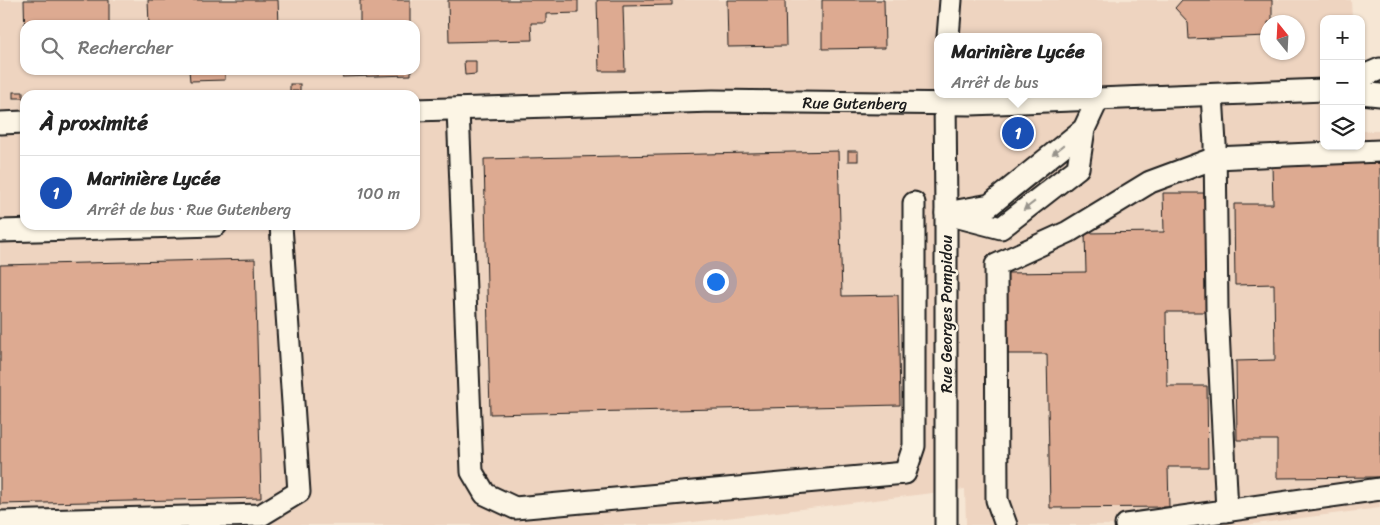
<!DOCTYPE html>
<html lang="fr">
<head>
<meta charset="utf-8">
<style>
  body { margin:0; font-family:Sriracha,sans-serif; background:#f6f6f6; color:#222 }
  .controls { position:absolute; right:15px; top:15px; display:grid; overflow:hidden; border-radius:10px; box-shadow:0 1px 4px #0004 }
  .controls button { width:45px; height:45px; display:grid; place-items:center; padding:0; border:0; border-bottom:1px solid #e0e0e0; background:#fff; color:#222; font:25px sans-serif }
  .compass { position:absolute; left:1260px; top:15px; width:45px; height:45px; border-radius:50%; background:#fff; box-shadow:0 1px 4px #0004; rotate:342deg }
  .you { position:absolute; left:715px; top:281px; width:18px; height:18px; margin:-12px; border:4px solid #fff; border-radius:50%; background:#1a73e8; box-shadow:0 0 0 8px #1a73e833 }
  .badge { display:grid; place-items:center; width:32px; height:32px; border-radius:50%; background:#c8321e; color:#fff; font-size:16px; font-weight:700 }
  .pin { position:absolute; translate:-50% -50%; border:2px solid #fff; box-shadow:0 1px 5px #0006 }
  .popup { position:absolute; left:934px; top:33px; width:168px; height:65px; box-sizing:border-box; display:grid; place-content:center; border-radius:10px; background:#fff; filter:drop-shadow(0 1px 4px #0005); font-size:16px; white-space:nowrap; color:#767676 }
  .popup b { font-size:19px; color:#222 }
  .popup::after { content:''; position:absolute; left:50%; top:100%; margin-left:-10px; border:10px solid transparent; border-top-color:#fff }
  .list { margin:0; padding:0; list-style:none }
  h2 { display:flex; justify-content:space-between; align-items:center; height:65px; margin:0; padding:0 20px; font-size:21px }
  h2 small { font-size:16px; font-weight:400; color:#767676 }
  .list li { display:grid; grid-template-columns:32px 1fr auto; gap:15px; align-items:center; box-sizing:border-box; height:75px; padding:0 20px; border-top:1px solid #e0e0e0 }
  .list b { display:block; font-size:19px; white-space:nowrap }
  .list p { margin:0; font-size:16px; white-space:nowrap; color:#767676 }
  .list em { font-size:16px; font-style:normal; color:#767676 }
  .icon { flex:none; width:28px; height:28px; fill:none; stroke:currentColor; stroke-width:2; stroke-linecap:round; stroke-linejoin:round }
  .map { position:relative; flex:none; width:1380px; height:525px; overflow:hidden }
  .search { position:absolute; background:#fff; box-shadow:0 1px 4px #0004; left:20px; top:20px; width:400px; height:55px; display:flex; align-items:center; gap:12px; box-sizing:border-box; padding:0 18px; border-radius:15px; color:#767676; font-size:19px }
  .panel { position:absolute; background:#fff; box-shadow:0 1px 4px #0004; left:20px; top:90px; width:400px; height:140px; border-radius:15px }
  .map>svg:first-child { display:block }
</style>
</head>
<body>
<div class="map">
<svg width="1380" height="525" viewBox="0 0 1380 525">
  <rect width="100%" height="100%" fill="#f6e6d4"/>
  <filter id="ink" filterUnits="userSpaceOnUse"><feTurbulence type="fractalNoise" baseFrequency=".02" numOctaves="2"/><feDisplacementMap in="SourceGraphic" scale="10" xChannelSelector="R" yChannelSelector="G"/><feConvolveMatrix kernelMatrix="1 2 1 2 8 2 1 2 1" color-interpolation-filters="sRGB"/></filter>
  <g filter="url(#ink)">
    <path fill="#eed4c0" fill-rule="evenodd" d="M0 0H1351L1352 19H1324V146H1361V131H1380V508L1246 525H966L965 489 669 525H0ZM1268 22H1298V52H1268ZM25 25H415V70H25ZM938 37H1098V94H938ZM25 95H415V225H25Z"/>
    <g fill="#ddaa91" stroke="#1c1c1c">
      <path d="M24 0H109V25H25V38Z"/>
      <path d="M148 0H278L279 25H149Z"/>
      <rect x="360" y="0" width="50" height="25"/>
      <path d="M448 0H578V13L546 14V23H531L532 40 449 42Z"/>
      <path d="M597 0H672V5L623 6 625 71H599Z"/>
      <path d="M727 0H785L786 46 728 47Z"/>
      <path d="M822 0H884L885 48 822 49Z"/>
      <path d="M1182 0H1272V22H1268V36L1189 39 1188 22 1175 8Z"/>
      <path d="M464 61H476V74L465 75Z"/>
      <path d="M189 70H225V80L190 81Z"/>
      <path d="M342 70H411V75L342 77Z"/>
      <rect x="290" y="84" width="10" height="7"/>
      <rect x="13" y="92" width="10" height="6"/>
      <path d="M838 151 842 296 898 295 900 405 490 414 484 159Z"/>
      <rect x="848" y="151" width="10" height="10"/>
      <path d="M1380 163V477L1277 478V440H1237L1236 361 1275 360 1274 284 1235 285 1234 204H1273L1272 165Z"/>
      <path d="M1163 193H1205L1207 312H1166L1167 386H1207L1208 467H1168L1169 507 1050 508 1047 354H1008L1006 273 1086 272 1085 233 1164 232Z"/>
      <path d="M255 259 261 498 0 504V265Z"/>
    </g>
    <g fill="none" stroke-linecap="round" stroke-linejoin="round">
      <g stroke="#1c1c1c" stroke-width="25">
        <g id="minor">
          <path d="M948 37 951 0"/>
          <path d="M1361 77 1380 69"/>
          <path d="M1361 93 1380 95"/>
          <path d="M945 94 946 213V525"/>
          <path d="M1212 95 1215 144 1217 310 1227 511"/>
          <path d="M458 109 472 472 485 494 515 508 905 473 914 446V203"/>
          <path id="s1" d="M415 110 713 101 971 104 1324 90"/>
          <path d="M0 123 25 122"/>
          <path d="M946 213 990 205 1084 129 1098 99"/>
          <path d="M951 215 1001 228 1078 168 1084 129"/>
          <path d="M0 231 216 225"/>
          <path d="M0 522 261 515 299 492 281 225"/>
          <path d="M1006 525 997 500 996 265 1068 232 1150 182 1215 158 1380 151"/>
          <path d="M1126 525 1380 489"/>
        </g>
      </g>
      <use href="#minor" stroke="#fcf5e5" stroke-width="21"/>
    </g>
    <defs><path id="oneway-solid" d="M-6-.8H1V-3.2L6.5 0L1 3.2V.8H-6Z" transform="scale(1.25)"/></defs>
    <g fill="#97938b">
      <use href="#oneway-solid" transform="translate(1058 150) rotate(141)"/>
      <use href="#oneway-solid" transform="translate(1029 206) rotate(142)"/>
    </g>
  </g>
  <g text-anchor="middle" stroke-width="5" stroke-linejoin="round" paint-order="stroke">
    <g font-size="16" fill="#1c1c1c" stroke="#fcf5e5">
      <text dy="6" stroke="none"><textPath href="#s1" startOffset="440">Rue Gutenberg</textPath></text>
      <text transform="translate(946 314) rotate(-90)" y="6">Rue Georges Pompidou</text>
    </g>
  </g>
</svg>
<div class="controls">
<button>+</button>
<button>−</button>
<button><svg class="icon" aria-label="layers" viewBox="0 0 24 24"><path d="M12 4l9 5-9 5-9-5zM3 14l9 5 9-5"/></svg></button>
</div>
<svg class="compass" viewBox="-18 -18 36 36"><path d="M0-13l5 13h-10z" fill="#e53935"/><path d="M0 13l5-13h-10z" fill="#767676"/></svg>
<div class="you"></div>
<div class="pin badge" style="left:1018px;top:133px;background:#1a4fb4">1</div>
<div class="popup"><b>Marinière Lycée</b>Arrêt de bus</div>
<div class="search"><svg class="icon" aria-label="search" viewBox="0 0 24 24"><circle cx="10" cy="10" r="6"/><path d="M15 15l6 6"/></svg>Rechercher</div>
<section class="panel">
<h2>À proximité<small></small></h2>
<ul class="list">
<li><span class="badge" style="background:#1a4fb4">1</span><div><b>Marinière Lycée</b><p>Arrêt de bus · Rue Gutenberg</p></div><em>100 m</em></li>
</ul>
</section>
</div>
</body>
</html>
